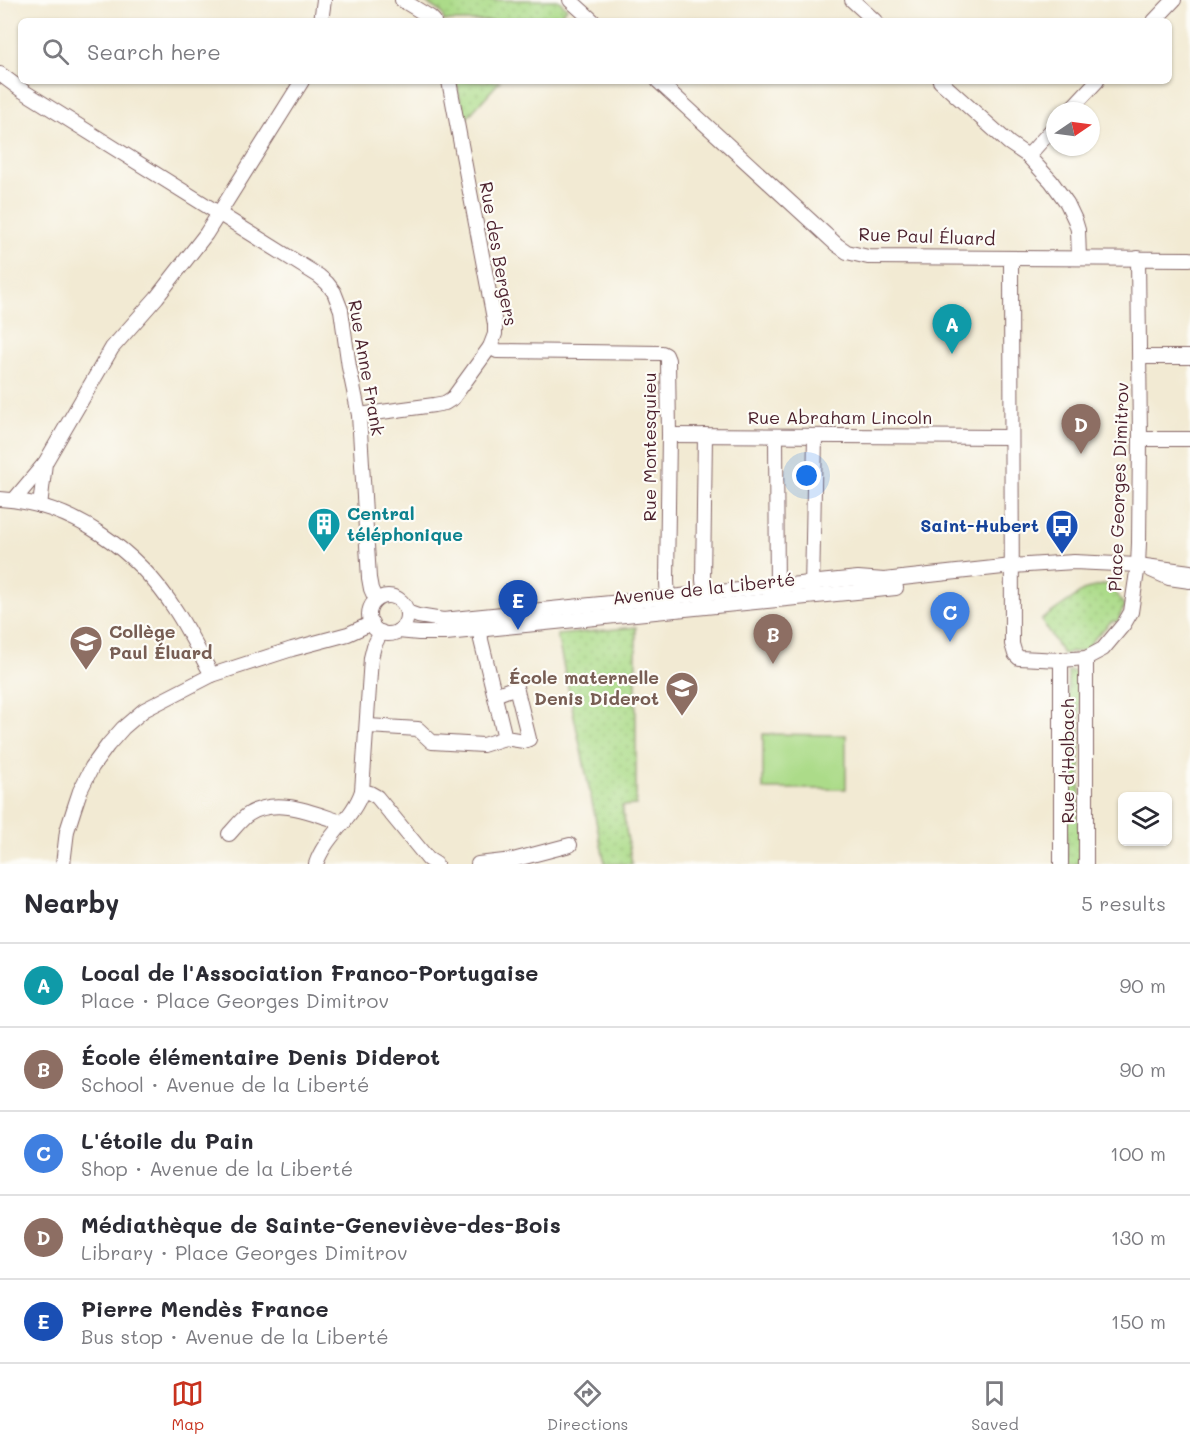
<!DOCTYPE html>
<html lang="en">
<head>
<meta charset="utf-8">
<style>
  body { margin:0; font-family:Mali,sans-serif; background:#f2f2f3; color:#2b2b33 }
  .controls { position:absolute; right:18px; bottom:18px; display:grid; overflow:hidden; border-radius:9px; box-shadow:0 2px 4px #0004 }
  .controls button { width:54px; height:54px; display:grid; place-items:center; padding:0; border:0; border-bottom:2px solid #e1e1e2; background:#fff; color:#2b2b33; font:30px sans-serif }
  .compass { position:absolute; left:1046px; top:102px; width:54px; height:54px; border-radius:50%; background:#fff; box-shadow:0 2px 4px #0004; rotate:77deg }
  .you { position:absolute; left:807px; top:476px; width:21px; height:21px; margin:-15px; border:4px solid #fff; border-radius:50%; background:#1a73e8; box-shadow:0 0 0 9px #1a73e833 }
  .badge { display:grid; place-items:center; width:39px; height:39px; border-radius:50%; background:#c8321e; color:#fff; font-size:20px; font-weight:700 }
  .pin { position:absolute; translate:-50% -50px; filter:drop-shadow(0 2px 3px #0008) }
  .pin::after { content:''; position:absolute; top:32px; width:21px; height:18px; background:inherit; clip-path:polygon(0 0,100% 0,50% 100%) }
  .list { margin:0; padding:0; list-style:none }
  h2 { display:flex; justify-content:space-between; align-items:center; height:78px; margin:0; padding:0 24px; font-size:26px }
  h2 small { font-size:20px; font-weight:400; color:#7c7c81 }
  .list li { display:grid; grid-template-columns:39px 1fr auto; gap:18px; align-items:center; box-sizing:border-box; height:84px; padding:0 24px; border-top:2px solid #e1e1e2 }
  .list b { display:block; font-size:22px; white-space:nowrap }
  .list p { margin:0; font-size:20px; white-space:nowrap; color:#7c7c81 }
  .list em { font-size:20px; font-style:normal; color:#7c7c81 }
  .icon { flex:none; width:33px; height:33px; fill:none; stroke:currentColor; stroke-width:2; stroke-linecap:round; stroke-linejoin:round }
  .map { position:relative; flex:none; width:1190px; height:864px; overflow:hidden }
  .search { position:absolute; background:#fff; box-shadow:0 2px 4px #0004; left:18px; right:18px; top:18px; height:66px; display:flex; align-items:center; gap:15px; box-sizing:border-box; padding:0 21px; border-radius:9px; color:#7c7c81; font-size:22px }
  .sheet { height:498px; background:#fff }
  nav { display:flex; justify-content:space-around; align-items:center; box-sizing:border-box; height:84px; border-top:2px solid #e1e1e2; background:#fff; font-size:16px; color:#7c7c81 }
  nav a { display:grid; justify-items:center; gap:3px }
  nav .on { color:#c8321e }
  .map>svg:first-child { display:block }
</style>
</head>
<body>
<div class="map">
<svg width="1190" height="864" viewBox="0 0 1190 864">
  <defs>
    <pattern id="grass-dots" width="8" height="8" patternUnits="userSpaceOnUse" patternTransform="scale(1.5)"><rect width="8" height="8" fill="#acdb89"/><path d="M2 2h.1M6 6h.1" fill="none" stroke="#96bc76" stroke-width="1.8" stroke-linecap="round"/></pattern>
  </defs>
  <rect width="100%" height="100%" fill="#fdfcf7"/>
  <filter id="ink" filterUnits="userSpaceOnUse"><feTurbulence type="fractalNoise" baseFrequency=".0167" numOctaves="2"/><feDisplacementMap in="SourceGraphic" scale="12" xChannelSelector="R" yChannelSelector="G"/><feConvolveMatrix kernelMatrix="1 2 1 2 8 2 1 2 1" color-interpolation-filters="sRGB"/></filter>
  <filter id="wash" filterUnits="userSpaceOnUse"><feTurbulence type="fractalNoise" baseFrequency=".008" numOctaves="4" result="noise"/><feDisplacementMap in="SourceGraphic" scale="24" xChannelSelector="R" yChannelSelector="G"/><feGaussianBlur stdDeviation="1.35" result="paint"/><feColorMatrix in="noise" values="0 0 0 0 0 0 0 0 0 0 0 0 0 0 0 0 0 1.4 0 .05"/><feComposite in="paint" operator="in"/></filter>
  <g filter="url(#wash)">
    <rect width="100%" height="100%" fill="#f2ead3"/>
    <g fill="url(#grass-dots)" stroke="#7b7d5a" stroke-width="1.5">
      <path d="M422 0H558L567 8 555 21H444L442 13Z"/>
      <path d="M456 81H500L465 120Z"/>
      <path d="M1111 583 1124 606 1118 621 1111 622 1091 642 1092 649 1063 654 1041 620 1086 589Z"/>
      <path d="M636 627V805L622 806 632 864H605L557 635Z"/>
      <path d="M1068 671 1080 672V864H1067Z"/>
    </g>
    <path fill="#acdb89" stroke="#7b7d5a" stroke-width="1.5" d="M763 734 846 735V789H763Z"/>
  </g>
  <g filter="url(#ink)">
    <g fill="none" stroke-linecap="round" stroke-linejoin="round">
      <g stroke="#856666" stroke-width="16">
        <g id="street">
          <path d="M402 0 430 17 434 21"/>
          <path d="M570 0 593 21"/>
          <path d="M852 0 875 21"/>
          <path d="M321 21 324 0"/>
          <path d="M1154 21 1174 0"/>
          <path d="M0 74 23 91 319 276 327 283 334 292 341 310 349 367 359 415 369 578 371 589 376 600"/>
          <path d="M658 81 837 245 847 252 868 257 1190 259"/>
          <path d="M940 81 1009 143 1028 156 1051 181 1067 203 1075 220 1078 230 1079 258"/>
          <path d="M1069 111 1097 81"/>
          <path d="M1028 156 1055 126"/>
          <path d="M1011 258 1012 644 1015 654 1019 658 1061 660 1086 658 1103 649 1124 624 1131 612 1138 565 1139 543 1140 439 1138 258"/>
          <path d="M490 347 497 351 662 353 666 355 668 360 669 435 667 580 668 605"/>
          <path d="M1140 357H1190"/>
          <path d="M359 415 434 405 445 403 453 398 490 347 495 334V324L449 81"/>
          <path d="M669 435 1010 437"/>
          <path d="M705 435 703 580 706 604"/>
          <path d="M776 436 777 596"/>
          <path d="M1140 439H1190"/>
          <path d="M0 499C72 503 138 551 176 611 189 631 200 654 212 675"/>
          <path d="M14 500 45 463 112 348 157 297 206 234 302 81"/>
          <path d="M40 506 45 463"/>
          <path d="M1151 570 1169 578 1190 581"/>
          <path d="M812 590 815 436"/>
          <circle cx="388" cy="615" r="19"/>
          <path d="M407 612 418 616 443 620 858 578 884 580 1012 566 1074 562 1138 565 1190 572"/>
          <path d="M398 631 419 633H446L896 588"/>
          <path d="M495 695 516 687 529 739 524 741 505 738"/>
          <path d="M368 726 418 729 432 742 483 745 505 738 481 640 480 620"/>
          <path d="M362 791 370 793 377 797 428 859 436 864"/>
          <path d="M229 834C235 828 241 819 249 814 278 796 315 814 344 823"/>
          <path d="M63 864 67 831 74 809 80 791 92 767 108 745 123 728 144 710 212 675 292 649 348 634 372 623"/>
          <path d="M316 864C325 836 353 819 362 791L371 658 374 646 381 632"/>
          <path d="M478 864 513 860 570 845"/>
          <path d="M1061 864V660"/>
          <path d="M1086 864V658"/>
        </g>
      </g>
      <use href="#street" stroke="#fff" stroke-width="14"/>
    </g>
  </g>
  <defs>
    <g id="building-pin" transform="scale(1.725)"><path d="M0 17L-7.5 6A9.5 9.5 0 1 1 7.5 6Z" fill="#0f9aa8" stroke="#fdfcf7"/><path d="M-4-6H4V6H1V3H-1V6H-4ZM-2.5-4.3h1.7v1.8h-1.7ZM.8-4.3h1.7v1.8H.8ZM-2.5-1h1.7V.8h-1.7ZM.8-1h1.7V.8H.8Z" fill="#fff"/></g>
    <g id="bus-pin" transform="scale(1.725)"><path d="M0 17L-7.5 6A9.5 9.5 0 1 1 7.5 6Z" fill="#1a4fb4" stroke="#fdfcf7"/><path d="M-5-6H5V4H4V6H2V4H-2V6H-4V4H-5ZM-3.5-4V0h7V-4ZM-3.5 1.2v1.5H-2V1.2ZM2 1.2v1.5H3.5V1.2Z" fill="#fff"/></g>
    <g id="school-pin" transform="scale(1.725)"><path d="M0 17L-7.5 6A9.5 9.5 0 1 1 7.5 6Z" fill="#8d6e63" stroke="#fdfcf7"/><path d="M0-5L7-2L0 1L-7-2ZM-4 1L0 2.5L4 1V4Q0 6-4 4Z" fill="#fff"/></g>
  </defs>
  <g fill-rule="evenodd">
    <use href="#building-pin" x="324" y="524"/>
    <use href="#bus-pin" x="1062" y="526"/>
    <use href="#school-pin" x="86" y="642"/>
    <use href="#school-pin" x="682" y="688"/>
  </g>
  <g text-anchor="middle" stroke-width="4.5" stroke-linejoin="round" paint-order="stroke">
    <g font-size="18" fill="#4a1f2b" stroke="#fdfcf7">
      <text transform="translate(927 237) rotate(2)" y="6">Rue Paul Éluard</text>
      <text transform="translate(498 254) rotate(80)" y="6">Rue des Bergers</text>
      <text transform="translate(366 368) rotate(80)" y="6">Rue Anne Frank</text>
      <text x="840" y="424">Rue Abraham Lincoln</text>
      <text transform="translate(650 447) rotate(-90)" y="6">Rue Montesquieu</text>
      <text transform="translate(1119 487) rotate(-88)" y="6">Place Georges Dimitrov</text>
      <text transform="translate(704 589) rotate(-6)" y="6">Avenue de la Liberté</text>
      <text transform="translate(1068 761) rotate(-90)" y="6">Rue d'Holbach</text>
    </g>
    <g font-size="18" font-weight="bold" fill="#0d838f" stroke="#fdfcf7" text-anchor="start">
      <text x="347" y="520">Central<tspan x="347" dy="21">téléphonique</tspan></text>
    </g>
    <g font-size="18" font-weight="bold" fill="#164399" stroke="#fdfcf7" text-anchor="end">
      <text x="1039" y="532">Saint-Hubert</text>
    </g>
    <g font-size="18" font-weight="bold" fill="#785e54" stroke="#fdfcf7" text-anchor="start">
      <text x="109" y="638">Collège<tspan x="109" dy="21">Paul Éluard</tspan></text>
      <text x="659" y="684" text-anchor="end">École maternelle<tspan x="659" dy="21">Denis Diderot</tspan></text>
    </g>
  </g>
</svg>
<div class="controls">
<button><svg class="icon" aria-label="layers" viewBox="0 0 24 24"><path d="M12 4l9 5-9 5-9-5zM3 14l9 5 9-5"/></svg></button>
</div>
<svg class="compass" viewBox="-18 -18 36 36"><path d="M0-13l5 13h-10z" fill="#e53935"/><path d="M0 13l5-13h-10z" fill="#7c7c81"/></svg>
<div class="you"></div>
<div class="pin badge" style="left:952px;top:354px;background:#0f9aa8">A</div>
<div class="pin badge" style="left:773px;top:664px;background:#8d6e63">B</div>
<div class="pin badge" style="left:950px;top:642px;background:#3f7fe0">C</div>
<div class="pin badge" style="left:1081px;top:454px;background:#8d6e63">D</div>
<div class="pin badge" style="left:518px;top:630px;background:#1a4fb4">E</div>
<div class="search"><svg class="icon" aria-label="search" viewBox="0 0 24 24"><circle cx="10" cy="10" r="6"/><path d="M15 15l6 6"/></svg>Search here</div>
</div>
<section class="sheet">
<h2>Nearby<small>5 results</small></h2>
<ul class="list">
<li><span class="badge" style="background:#0f9aa8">A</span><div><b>Local de l'Association Franco-Portugaise</b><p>Place · Place Georges Dimitrov</p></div><em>90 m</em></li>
<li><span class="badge" style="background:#8d6e63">B</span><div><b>École élémentaire Denis Diderot</b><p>School · Avenue de la Liberté</p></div><em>90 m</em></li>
<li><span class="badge" style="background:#3f7fe0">C</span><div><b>L'étoile du Pain</b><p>Shop · Avenue de la Liberté</p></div><em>100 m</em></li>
<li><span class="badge" style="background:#8d6e63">D</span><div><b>Médiathèque de Sainte-Geneviève-des-Bois</b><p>Library · Place Georges Dimitrov</p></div><em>130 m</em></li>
<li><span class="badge" style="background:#1a4fb4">E</span><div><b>Pierre Mendès France</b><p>Bus stop · Avenue de la Liberté</p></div><em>150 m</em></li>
</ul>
</section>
<nav>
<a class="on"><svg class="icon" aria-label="map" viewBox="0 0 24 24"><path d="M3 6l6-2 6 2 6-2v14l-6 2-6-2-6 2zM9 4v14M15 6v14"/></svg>Map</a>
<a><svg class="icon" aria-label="directions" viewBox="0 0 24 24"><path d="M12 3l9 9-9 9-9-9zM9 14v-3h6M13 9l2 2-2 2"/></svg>Directions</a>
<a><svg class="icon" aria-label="saved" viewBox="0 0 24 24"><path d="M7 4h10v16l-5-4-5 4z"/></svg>Saved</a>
</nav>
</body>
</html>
